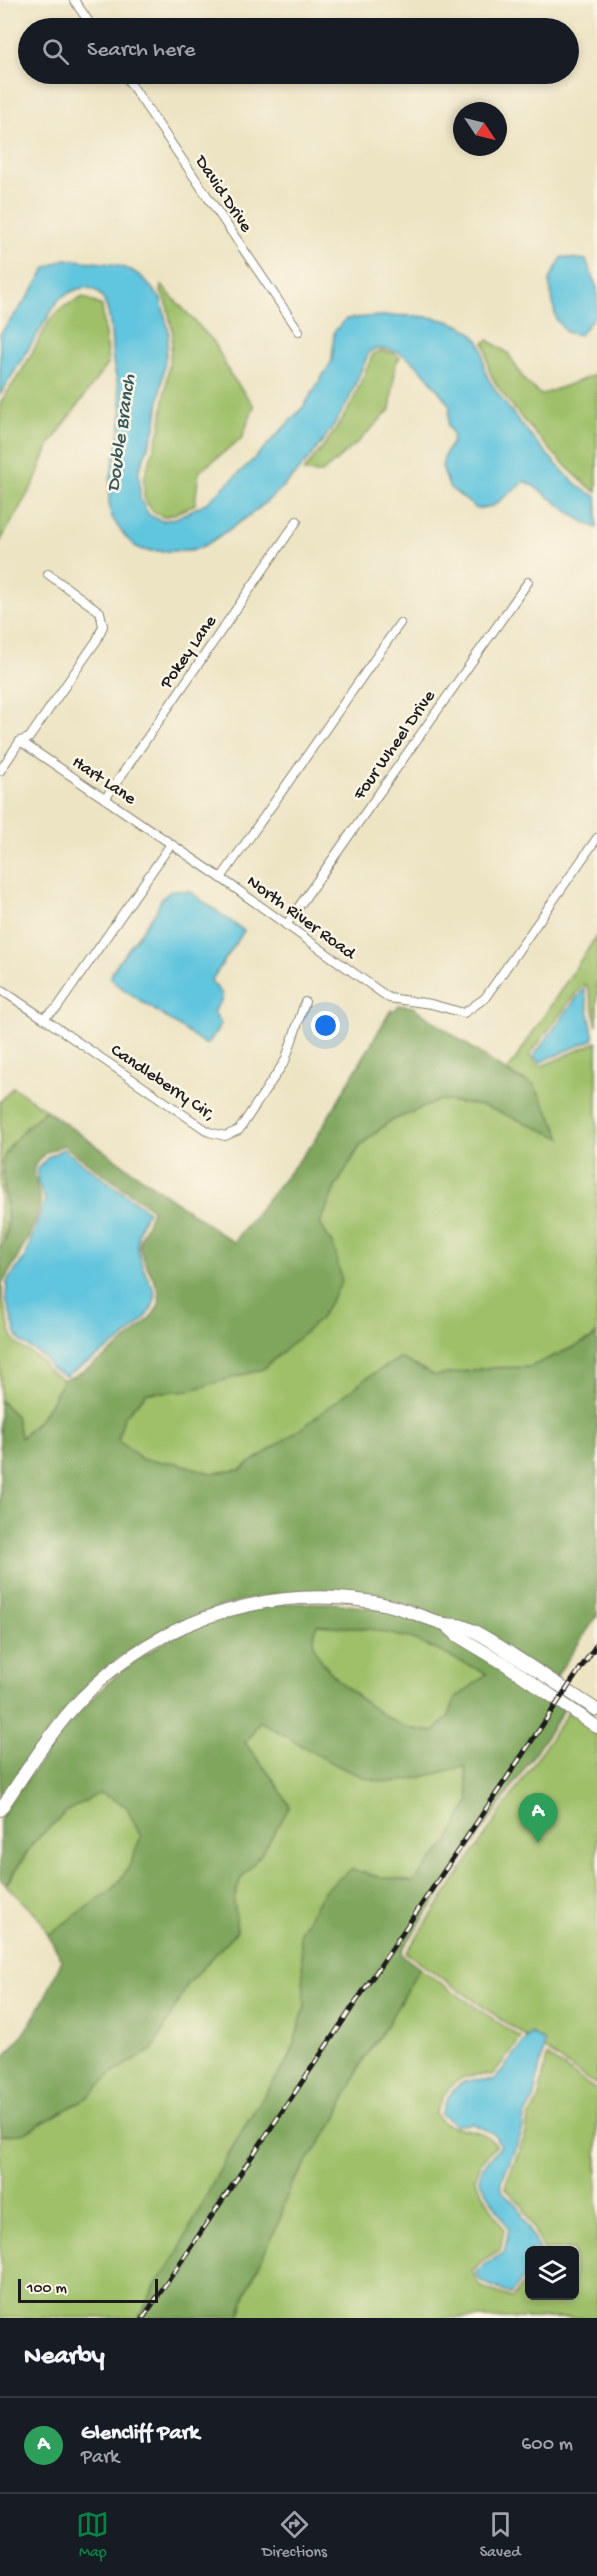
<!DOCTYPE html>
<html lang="en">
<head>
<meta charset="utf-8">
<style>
  body { margin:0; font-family:"Gochi Hand",sans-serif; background:#20242c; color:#f1f3f6 }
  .controls { position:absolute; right:18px; bottom:18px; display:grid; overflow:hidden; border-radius:9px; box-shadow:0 3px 9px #0003 }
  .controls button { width:54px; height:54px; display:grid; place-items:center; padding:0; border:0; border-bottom:2px solid #363941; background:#171b24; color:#f1f3f6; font:30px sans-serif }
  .compass { position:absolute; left:453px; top:102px; width:54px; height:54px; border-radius:50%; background:#171b24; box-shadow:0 3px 9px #0003; rotate:125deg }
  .scale { position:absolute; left:18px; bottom:15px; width:140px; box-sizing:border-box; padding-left:6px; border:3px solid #1c1c1c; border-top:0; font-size:16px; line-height:21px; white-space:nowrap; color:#1c1c1c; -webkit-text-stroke:4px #fcf5e5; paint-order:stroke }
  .you { position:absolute; left:326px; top:1026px; width:21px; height:21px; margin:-15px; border:4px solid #fff; border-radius:50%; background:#1a73e8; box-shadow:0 0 0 9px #1a73e833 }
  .badge { display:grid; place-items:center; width:39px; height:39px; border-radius:50%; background:#0b8043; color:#fff; font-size:20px; font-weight:700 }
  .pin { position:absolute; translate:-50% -50px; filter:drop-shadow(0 2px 3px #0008) }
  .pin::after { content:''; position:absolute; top:32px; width:21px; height:18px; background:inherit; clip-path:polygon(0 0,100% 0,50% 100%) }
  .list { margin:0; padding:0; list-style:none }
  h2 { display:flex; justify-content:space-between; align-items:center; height:78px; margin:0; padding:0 24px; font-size:26px }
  h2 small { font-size:20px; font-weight:400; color:#9ea1a6 }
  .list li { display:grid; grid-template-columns:39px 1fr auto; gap:18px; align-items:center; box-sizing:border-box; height:96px; padding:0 24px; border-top:2px solid #363941 }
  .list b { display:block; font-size:22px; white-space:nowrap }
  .list p { margin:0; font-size:20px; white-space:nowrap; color:#9ea1a6 }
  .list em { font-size:20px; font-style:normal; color:#9ea1a6 }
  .icon { flex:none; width:33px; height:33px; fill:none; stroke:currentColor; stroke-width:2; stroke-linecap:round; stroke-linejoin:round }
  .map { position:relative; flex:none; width:597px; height:2318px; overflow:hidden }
  .search { position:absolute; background:#171b24; box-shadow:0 3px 9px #0003; left:18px; right:18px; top:18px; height:66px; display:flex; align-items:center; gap:15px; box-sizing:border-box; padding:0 21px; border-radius:33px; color:#9ea1a6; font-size:22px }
  .sheet { height:174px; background:#171b24 }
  nav { display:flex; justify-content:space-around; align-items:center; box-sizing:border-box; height:84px; border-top:2px solid #363941; background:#171b24; font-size:16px; color:#9ea1a6 }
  nav a { display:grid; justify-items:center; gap:3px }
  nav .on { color:#0b8043 }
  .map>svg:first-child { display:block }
</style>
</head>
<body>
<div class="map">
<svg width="597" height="2318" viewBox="0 0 597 2318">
  <rect width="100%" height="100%" fill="#fcf5e5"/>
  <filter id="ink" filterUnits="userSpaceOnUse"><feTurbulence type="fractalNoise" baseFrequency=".0167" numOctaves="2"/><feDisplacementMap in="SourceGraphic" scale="12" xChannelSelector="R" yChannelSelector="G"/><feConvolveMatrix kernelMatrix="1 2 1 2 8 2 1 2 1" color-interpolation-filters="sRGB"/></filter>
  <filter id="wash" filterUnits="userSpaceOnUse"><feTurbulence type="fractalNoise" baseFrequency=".008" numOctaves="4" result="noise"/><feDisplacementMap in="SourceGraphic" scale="24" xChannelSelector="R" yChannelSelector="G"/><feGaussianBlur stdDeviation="1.35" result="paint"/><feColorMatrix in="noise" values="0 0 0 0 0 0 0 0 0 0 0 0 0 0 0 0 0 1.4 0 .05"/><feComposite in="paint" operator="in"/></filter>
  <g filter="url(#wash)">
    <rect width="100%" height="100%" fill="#ede4c4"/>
    <g fill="#9fc069" stroke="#5e6e42" stroke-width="1.5">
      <path d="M161 285 214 342 230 374 254 406 242 438 199 472 195 504 174 514 163 517 153 512 144 498V478L160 430 173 334 166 299 161 293Z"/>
      <path d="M83 297 102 306 108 363 48 447 34 483 0 542V403L23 369 50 320 63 307Z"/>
      <path d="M488 340 508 353 525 381 541 395 597 374V492C573 479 498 396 489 370 486 361 489 351 484 343Z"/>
      <path d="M381 351 394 353 400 358 396 363 390 410 359 441 322 473 303 472 335 431 351 405 373 354Z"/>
      <path d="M597 935V1026L588 987 583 984 529 1056 542 1066 597 1042V1333L591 1339 530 1367 487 1368 436 1376 400 1358 368 1377 306 1425 240 1470 211 1473 177 1463 143 1460 118 1440 124 1417 147 1393 191 1390 334 1247 320 1224 335 1188 361 1145 389 1122 440 1100 484 1106 562 1137 534 1085 507 1072Z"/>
      <path d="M13 1087 46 1110 22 1131 3 1188 7 1215 4 1243 0 1248V1102Z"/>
      <path d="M2 1286V1298L11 1334 17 1344 41 1360 47 1370 63 1379C54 1401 38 1423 20 1438L16 1416 0 1400V1287Z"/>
      <path d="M317 1625 369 1629 414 1639 487 1674 455 1699 449 1716 434 1732C425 1731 415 1730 406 1727 382 1719 318 1670 314 1644 313 1638 316 1631 317 1625Z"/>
      <path d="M568 1712 597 1733V2086L406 1953Z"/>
      <path d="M260 1721 295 1740 412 1779 465 1766 469 1801 449 1841 413 1882 374 1876 351 1869 324 1891 300 1932 305 2006 290 2057 252 2114 226 2158 176 2255 157 2283 139 2318H0V2135L23 2134 88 2097 113 2072 152 2050 188 1984 237 1931 234 1900 240 1880 264 1850 289 1807 273 1779 245 1743Z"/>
      <path d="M100 1792 126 1806 141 1837 128 1869 114 1888 48 1935 41 1920 6 1885 34 1842 67 1811Z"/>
      <path d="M419 1968 521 2038 492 2076C460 2070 447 2085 435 2113 449 2138 480 2120 496 2146L479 2165 475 2179 504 2230 500 2250 483 2260 472 2271 479 2286 512 2298 529 2277 530 2296H574V2250H544L522 2205 506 2189V2183L526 2133 528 2118 538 2101 547 2056 597 2091V2318H239L247 2291 280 2219 289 2188 335 2121 359 2067 387 2025Z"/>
    </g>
    <g fill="#7fa65d" stroke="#4e613c" stroke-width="1.5" fill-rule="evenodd">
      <path d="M399 1005 413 1007 514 1077 534 1085 562 1138 484 1106 440 1100 389 1122 360 1145 335 1188 320 1224 334 1247 342 1282 319 1320 263 1369 191 1390 147 1393 124 1417 118 1440 143 1460 177 1463 211 1473 240 1470 306 1425 368 1377 400 1358 436 1376 487 1368 530 1367 591 1339 597 1333V1616L557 1675 558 1678C513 1654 467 1628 421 1609 405 1602 381 1603 363 1601 344 1598 324 1594 305 1593 235 1592 149 1629 98 1675 61 1708 29 1761 0 1801V1400L16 1416 21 1438C39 1423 54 1401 63 1379 82 1378 154 1323 159 1304 163 1285 143 1267 140 1248 138 1233 150 1223 152 1209L63 1145 45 1153 34 1166C34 1179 38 1187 40 1198 42 1219 11 1270 0 1287V1248C18 1227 0 1185 3 1160 8 1142 33 1122 46 1110L233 1242 313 1143 391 1010 394 1011Z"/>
      <path d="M334 1603 386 1610 444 1629 564 1710 402 1950V1955L419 1968 387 2025 359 2067 335 2121 289 2188 280 2219 247 2291 239 2318H139L157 2283 176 2255 226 2158 252 2114 290 2057 305 2006 300 1932 324 1891 351 1869 374 1876 413 1882 449 1841 469 1801 465 1766C438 1772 407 1785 379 1781 346 1776 291 1738 260 1721L245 1743 273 1779 290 1806 264 1850 240 1880 234 1900 237 1931 188 1984 152 2050 113 2072 88 2097 23 2134 0 2135V2062C31 2028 44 2002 62 1960L48 1935 114 1888 128 1869 141 1837 126 1806 100 1793 67 1811 34 1842 6 1884 0 1880C0 1862 0 1839 0 1821 2 1810 30 1776 38 1765 98 1677 168 1622 275 1605 294 1602 315 1603 334 1603ZM317 1625 369 1629 413 1639 487 1674 455 1699 449 1716 434 1732C425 1731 415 1730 406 1727 382 1719 317 1670 314 1644 313 1638 316 1630 317 1625Z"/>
    </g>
    <g fill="#60c5de" stroke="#3e707d" stroke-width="1.5">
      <path d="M562 257 586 260 597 288V313L580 335 566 332 556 319 549 281Z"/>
      <path d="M65 259 112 264 131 270 142 277 161 299 169 333 155 429 139 470 140 499 149 515 162 521 176 518 208 502 254 459 304 406 332 361 334 332 346 319C380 315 467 306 482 348 485 355 482 364 485 371 494 396 559 470 581 488 586 492 592 494 597 497V528C571 518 550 494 525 481L493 506 477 509 449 487 442 466 445 454 452 443 453 434 448 426 450 406C432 382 404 338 370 351 361 368 355 388 346 405 317 457 273 503 222 534 215 539 207 545 199 548 191 551 180 550 172 551 163 551 148 552 140 549 130 544 118 528 113 519 101 494 120 443 122 416 123 394 112 371 112 349 111 312 105 266 59 299L0 395V334L28 297 46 268Z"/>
      <path d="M172 890 189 891 244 931 211 981 222 994V999L213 1012 221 1024 208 1044H205L116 984 111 978 112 971 157 910 161 899Z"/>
      <path d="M584 988 594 1039 541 1062 533 1057Z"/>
      <path d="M63 1149 148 1211C132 1235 136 1254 148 1279 151 1284 155 1290 155 1296 155 1325 88 1362 65 1376L50 1368 44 1357 21 1342 16 1334 6 1299 7 1282 25 1257 45 1200 38 1182V1168L48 1157Z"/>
      <path d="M531 2033 545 2042 533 2100 524 2117 522 2132 501 2182 502 2191 518 2206 539 2250H530L529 2270 511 2294 481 2282 476 2273 485 2264 504 2253 509 2229 479 2179 482 2168 501 2146 494 2134 473 2124 456 2125 440 2114C452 2085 463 2075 494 2081Z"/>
    </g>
  </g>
  <g filter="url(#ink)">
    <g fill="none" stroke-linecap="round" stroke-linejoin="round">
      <g stroke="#848070" stroke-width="10">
        <g id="street">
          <path d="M74 0 93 28"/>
          <path d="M124 74 299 331"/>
          <path d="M20 741 221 878 389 998 431 1004 464 1013 485 998 597 838"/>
          <path d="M0 771 20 741 29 738 97 640 103 626 100 612 48 574"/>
          <path d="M105 799 297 521"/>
          <path d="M221 878 400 623"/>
          <path d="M286 925 528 582"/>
          <path d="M0 989 43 1018 57 1008 171 844"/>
          <path d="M43 1018 209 1132 225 1136 239 1130 285 1061 305 1002"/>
        </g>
      </g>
      <g stroke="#848070" stroke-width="14">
        <g id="secondary">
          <path d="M445 1624 458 1636 505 1664 597 1727"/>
          <path d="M0 1810C26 1772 51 1730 83 1697 161 1616 279 1581 388 1605 407 1610 425 1618 444 1624 450 1625 456 1624 462 1626 480 1632 497 1645 513 1655 541 1673 569 1692 597 1710"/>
        </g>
      </g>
      <use href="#street" stroke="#fff" stroke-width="8"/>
      <use href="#secondary" stroke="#fff" stroke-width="12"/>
      <g stroke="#1c1c1c" stroke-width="5">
        <path id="rail" d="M143 2318 597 1644"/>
      </g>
      <use href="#rail" stroke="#fcf5e5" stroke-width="3" stroke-dasharray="9" stroke-linecap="butt"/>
    </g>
  </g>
  <g text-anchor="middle" stroke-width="5" stroke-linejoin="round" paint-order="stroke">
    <g font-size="18" fill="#1c1c1c" stroke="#fcf5e5">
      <text transform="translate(225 193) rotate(56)" y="6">David Drive</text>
      <text transform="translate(187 651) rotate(-55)" y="6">Pokey Lane</text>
      <text transform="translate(393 744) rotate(-55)" y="6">Four Wheel Drive</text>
      <text transform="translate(105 779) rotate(34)" y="6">Hart Lane</text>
      <text transform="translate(302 916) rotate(36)" y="6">North River Road</text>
      <text transform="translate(164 1081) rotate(34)" y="6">Candleberry Cir,</text>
    </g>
    <g font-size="20" font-style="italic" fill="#345760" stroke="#fcf5e5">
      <text transform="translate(119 433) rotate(-82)" y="7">Double Branch</text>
    </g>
  </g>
</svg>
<div class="controls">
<button><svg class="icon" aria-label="layers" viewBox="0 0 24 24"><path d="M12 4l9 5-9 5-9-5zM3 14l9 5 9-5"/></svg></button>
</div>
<svg class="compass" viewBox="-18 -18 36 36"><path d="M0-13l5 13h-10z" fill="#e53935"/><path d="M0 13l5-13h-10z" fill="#9ea1a6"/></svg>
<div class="scale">100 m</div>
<div class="you"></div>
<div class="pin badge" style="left:538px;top:1843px;background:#2e9e5b">A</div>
<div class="search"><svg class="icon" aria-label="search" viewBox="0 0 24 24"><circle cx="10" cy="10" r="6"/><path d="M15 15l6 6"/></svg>Search here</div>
</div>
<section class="sheet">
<h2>Nearby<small></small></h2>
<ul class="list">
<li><span class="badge" style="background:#2e9e5b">A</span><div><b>Glencliff Park</b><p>Park</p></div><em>600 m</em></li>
</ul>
</section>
<nav>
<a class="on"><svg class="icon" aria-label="map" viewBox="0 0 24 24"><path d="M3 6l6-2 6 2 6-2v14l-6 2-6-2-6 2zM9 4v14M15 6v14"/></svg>Map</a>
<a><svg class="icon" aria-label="directions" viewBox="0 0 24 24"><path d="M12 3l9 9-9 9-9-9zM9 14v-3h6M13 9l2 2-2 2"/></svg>Directions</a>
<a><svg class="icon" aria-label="saved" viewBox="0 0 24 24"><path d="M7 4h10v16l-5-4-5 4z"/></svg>Saved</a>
</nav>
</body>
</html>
